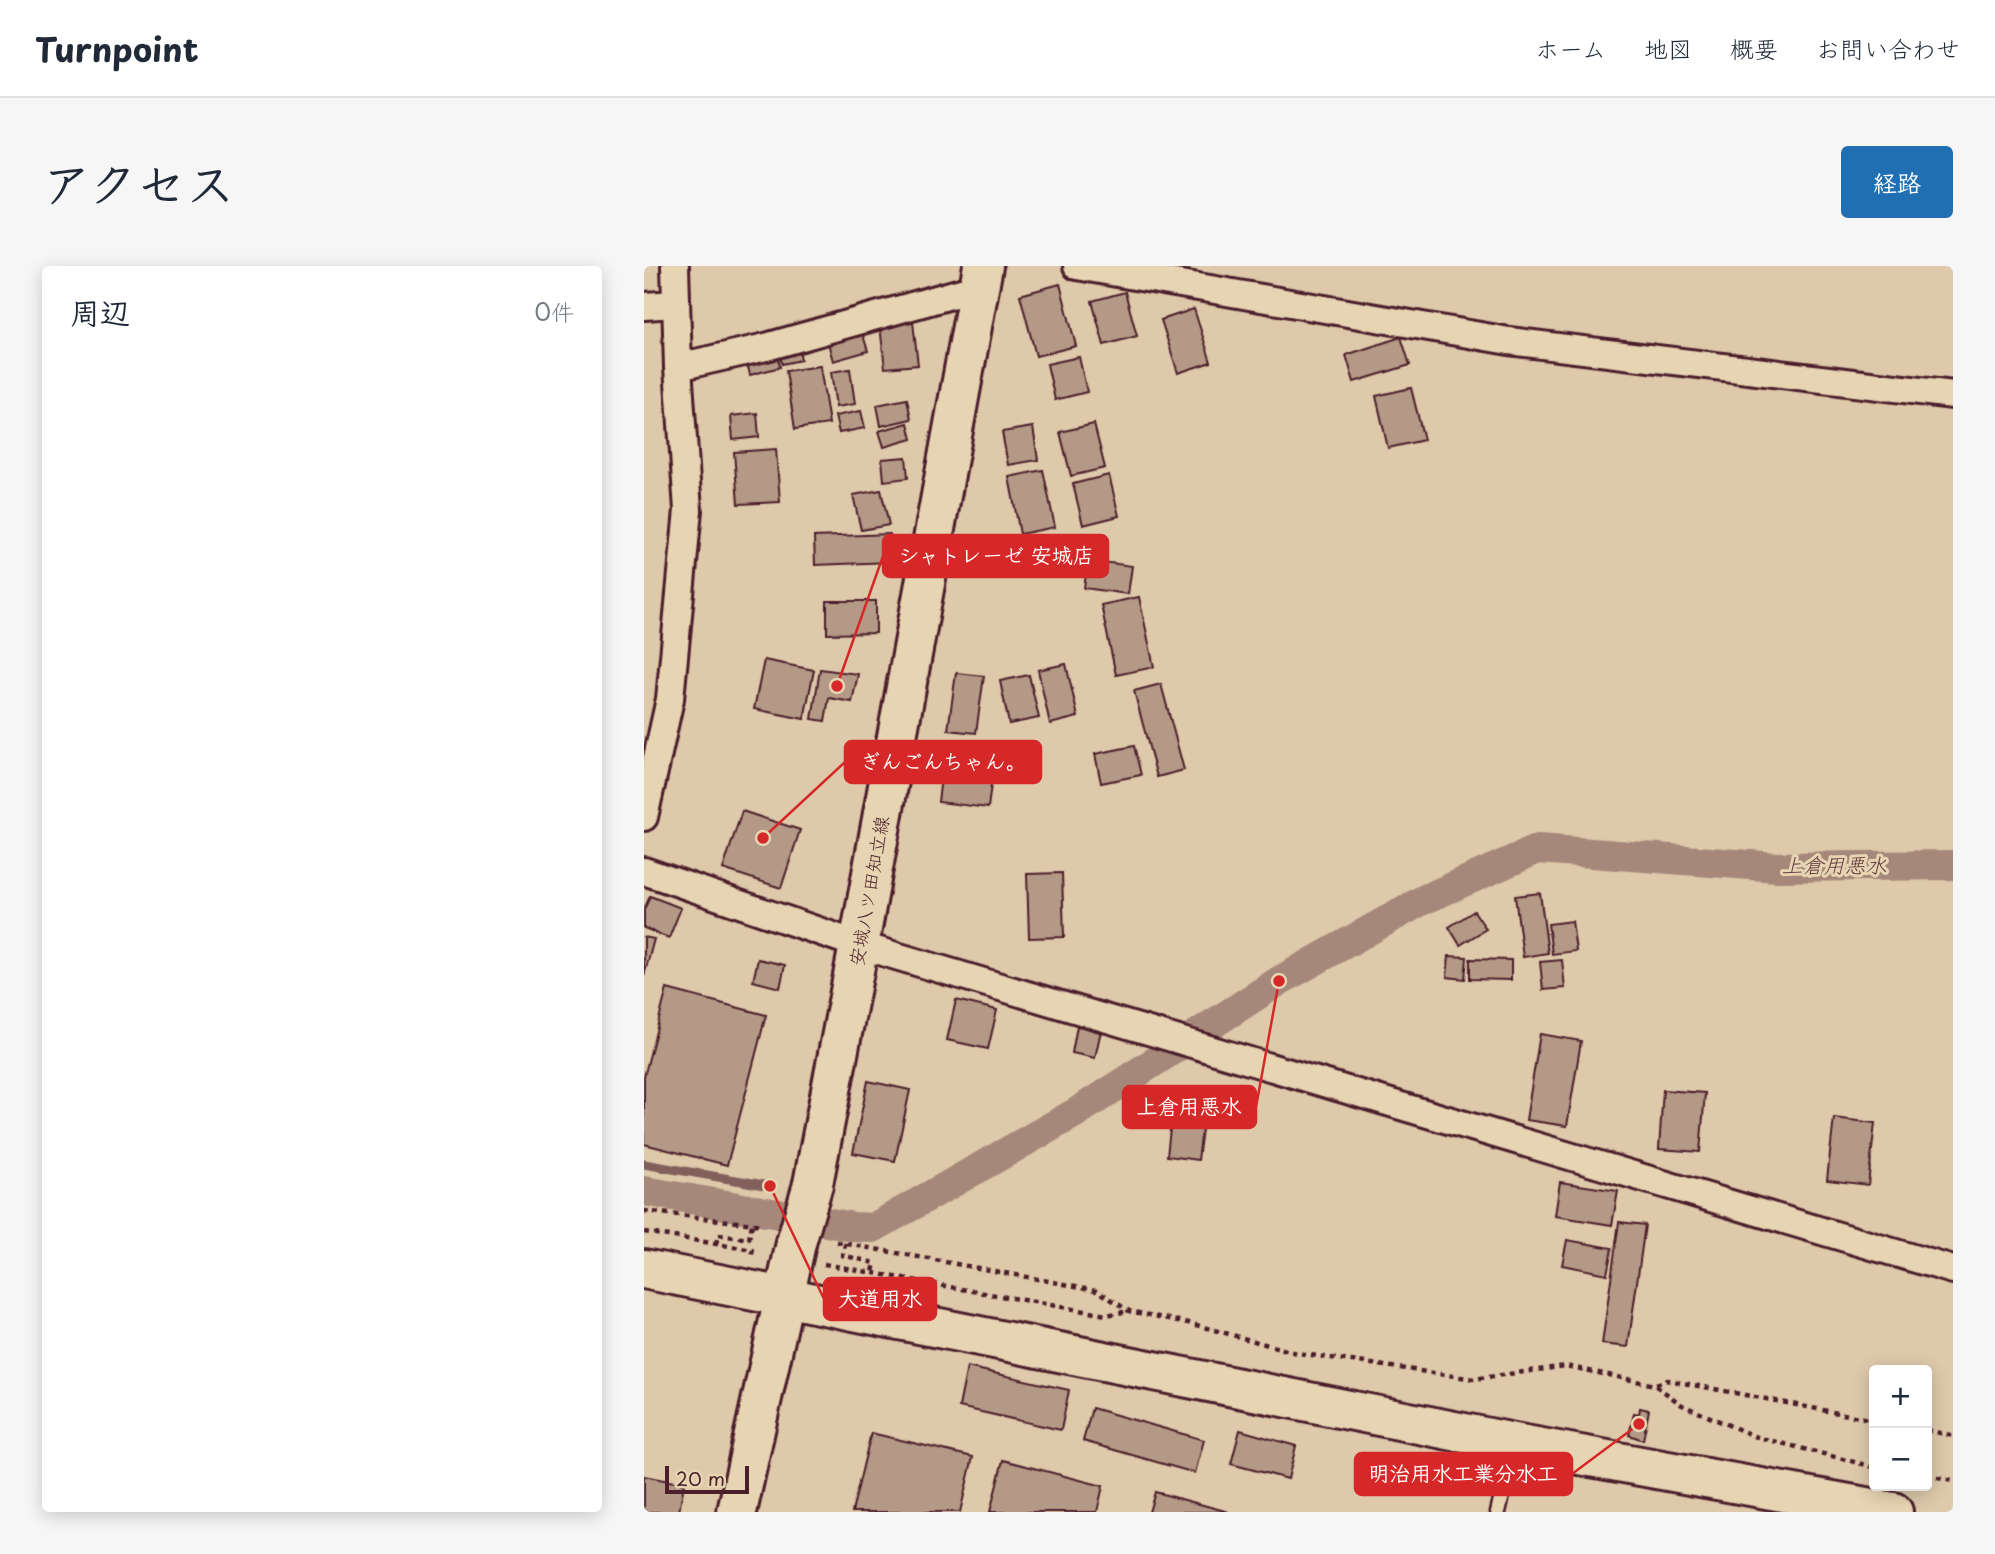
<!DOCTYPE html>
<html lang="ja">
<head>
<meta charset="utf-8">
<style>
  body { margin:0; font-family:"Playpen Sans","Klee One",sans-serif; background:#f6f6f7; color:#1f2937 }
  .controls { position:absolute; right:21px; bottom:21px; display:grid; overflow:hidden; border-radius:7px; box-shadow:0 4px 18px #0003 }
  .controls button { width:63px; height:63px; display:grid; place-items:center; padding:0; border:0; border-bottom:2px solid #e0e1e3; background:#fff; color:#1f2937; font:35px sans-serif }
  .scale { position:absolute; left:21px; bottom:18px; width:84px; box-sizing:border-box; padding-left:7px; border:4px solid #4a1f2b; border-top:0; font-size:19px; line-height:24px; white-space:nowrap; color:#4a1f2b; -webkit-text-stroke:5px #e7d4b2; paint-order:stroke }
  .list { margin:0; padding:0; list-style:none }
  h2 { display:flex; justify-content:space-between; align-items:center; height:91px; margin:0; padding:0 28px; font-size:30px }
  h2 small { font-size:23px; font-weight:400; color:#747a83 }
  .map { position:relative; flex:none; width:1309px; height:1246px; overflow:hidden; border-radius:7px }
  header { display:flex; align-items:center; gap:42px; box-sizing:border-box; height:98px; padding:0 35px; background:#fff; border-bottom:2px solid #e0e1e3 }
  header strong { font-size:33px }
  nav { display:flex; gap:38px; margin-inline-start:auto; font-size:24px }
  .intro { display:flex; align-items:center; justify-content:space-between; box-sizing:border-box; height:168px; padding:0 42px }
  h1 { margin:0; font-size:49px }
  .button { padding:18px 32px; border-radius:7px; background:#1f6fb2; color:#fff; font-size:24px; font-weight:700 }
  main { display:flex; gap:42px; padding:0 42px }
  aside { flex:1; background:#fff; border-radius:7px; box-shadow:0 4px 18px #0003 }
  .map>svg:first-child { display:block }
</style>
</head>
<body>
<header>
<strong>Turnpoint</strong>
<nav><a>ホーム</a><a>地図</a><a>概要</a><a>お問い合わせ</a></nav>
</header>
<div class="intro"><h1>アクセス</h1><a class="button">経路</a></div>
<main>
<aside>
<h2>周辺<small>0件</small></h2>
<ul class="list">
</ul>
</aside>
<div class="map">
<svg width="1309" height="1246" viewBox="0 0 1309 1246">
  <rect width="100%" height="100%" fill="#dec9aa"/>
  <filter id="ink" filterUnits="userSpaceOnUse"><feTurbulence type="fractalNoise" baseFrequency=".0143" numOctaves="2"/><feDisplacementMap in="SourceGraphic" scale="14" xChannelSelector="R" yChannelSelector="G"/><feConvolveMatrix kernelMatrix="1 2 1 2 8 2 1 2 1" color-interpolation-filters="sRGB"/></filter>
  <g filter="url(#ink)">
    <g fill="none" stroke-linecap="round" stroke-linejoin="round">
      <path stroke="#815e5a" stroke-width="9" d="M0 898 126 920"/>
      <path stroke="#a5887a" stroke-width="30" d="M0 925 210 961 229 962 433 846 635 715 779 634 894 583 1133 601 1309 599"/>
    </g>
    <g fill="#b49a86" stroke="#4a1f2b" stroke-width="2">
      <path d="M416 18 432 80 392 90 376 29Z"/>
      <path d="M481 26 493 70 460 79 448 35Z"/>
      <path d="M550 43 567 96 534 107 517 54Z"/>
      <path d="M269 56 274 99 241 102 236 60Z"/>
      <path d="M216 60 224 85 189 95 182 70Z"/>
      <path d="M757 71 766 99 710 116 702 89Z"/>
      <path d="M154 78 157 94 138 98 134 81Z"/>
      <path d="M132 84 136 101 106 109 102 92Z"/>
      <path d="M435 91 443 126 411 134 403 98Z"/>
      <path d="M176 100 185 158 151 163 142 105Z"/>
      <path d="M206 103 211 138 192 141 187 106Z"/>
      <path d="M767 122 780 174 744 182 732 130Z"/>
      <path d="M263 133 267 153 237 160 233 139Z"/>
      <path d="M217 145 221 162 195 167 191 150Z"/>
      <path d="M113 147 115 171 89 174 87 150Z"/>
      <path d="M264 157 268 173 240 181 235 165Z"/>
      <path d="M450 158 461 202 427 210 416 166Z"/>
      <path d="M389 161 394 194 364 199 358 166Z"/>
      <path d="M132 183 136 236 94 238 90 186Z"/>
      <path d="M262 191 264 212 240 215 238 193Z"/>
      <path d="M399 204 411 261 376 268 365 211Z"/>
      <path d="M465 209 475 250 439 259 429 218Z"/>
      <path d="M237 224 245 259 217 264 209 229Z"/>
      <path d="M246 268 247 296 171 299 170 271Z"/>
      <path d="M444 294 488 300 484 328 440 322Z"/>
      <path d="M495 331 510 401 472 409 457 339Z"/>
      <path d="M183 335H232V367L183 368Z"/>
      <path d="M120 394 170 404 160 453 110 443Z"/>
      <path d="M422 398 434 451 406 458 394 404Z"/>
      <path d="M176 403 214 408 208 436 185 432 181 455 168 453Z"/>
      <path d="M312 407 340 410 332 467 304 464Z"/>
      <path d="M385 409 395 452 365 458 356 415Z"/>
      <path d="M517 418 540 504 513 511 490 425Z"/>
      <path d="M490 480 497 509 457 517 451 488Z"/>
      <path d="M299 496 349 503 344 542 294 536Z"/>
      <path d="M98 545 156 564 137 622 79 603Z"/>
      <path d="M418 607 420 671 385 672 383 608Z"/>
      <path d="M896 627 904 687 879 691 871 630Z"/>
      <path d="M6 630 37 642 25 672 0 662V644Z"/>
      <path d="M830 645 842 663 816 679 805 661Z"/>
      <path d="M928 655 932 685 908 688 904 658Z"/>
      <path d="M0 671 10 673 0 710Z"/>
      <path d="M805 690 823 691 821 713 803 711Z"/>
      <path d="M114 693 141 699 136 722 109 715Z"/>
      <path d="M826 693 867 694V714L826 713Z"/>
      <path d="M918 694 921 722 899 724 896 696Z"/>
      <path d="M23 723 122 749 83 899 0 878V811Z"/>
      <path d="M312 734 353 744 344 783 303 774Z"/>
      <path d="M433 760 457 764 451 792 428 787Z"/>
      <path d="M896 768 937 775 923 860 882 854Z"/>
      <path d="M224 815 266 824 251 895 209 887Z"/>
      <path d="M1019 824 1061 827 1056 886 1015 883Z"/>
      <path d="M529 836 561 840 554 894 523 890Z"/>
      <path d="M1190 852 1231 857 1224 919 1183 914Z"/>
      <path d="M916 916 974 925 968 959 911 950Z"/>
      <path d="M975 956 1001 959 984 1081 958 1078Z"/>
      <path d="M923 974 968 982 963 1008 918 999Z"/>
      <path d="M323 1101 425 1124 417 1164 315 1141Z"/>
      <path d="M448 1142 560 1174 551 1207 439 1175Z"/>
      <path d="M996 1142 1005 1144 999 1174 985 1169 990 1147 995 1148Z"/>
      <path d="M596 1164 652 1180 644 1213 587 1198Z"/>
      <path d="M227 1167 329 1191 316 1246H208Z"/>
      <path d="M359 1194 459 1220 453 1246H346Z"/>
      <path d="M0 1210 40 1218 35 1246H0Z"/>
      <path d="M511 1226 585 1246H505Z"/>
    </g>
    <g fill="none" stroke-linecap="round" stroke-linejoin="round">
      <g stroke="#4a1f2b" stroke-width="19">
        <path id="lane" d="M854 1246 870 1178"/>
      </g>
      <g stroke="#4a1f2b" stroke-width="32">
        <g id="street">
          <path d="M433 0 865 75 1309 129"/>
          <path d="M0 40 32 38"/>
          <path d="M34 101 122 81 335 21"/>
          <path d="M0 551 26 433 44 244 34 101 31 0"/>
          <path d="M0 605 215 679 1309 1004"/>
        </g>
      </g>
      <g stroke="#4a1f2b" stroke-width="44">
        <g id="secondary">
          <path d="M169 918 215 679 339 0"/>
          <path d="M0 1003 870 1177 1249 1246"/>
          <path d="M93 1246 152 977"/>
        </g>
      </g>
      <g stroke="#4a1f2b" stroke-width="4.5" stroke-dasharray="5 5" stroke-linecap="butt">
        <path d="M0 945 118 959"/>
        <path d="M0 966 109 984 107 991"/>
        <path d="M193 976 453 1024 485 1045 545 1057 653 1087 830 1113 922 1100 1011 1119 1038 1139 1110 1170 1230 1201"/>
        <path d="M202 977 198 989 231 997 229 1006"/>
        <path d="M72 978 74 969 105 973 108 958"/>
        <path d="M180 998 462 1049 485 1045"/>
        <path d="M1012 1118 1024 1114 1230 1154"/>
        <path d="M1283 1164 1309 1170"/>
        <path d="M1283 1210 1309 1215"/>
      </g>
      <use href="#lane" stroke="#e7d4b2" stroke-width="14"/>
      <use href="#street" stroke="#e7d4b2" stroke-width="26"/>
      <use href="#secondary" stroke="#e7d4b2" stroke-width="38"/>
      <g stroke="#4a1f2b" stroke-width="44" stroke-linecap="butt">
        <path id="secondary-bridge" d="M152 977 169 918"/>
      </g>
      <use href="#secondary-bridge" stroke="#e7d4b2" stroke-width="38"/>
    </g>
  </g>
  <g text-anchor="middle" stroke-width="6" stroke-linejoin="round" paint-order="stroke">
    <g font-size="19" fill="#4a1f2b" stroke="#e7d4b2">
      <text transform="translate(225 625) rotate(-80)" y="7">安城八ツ田知立線</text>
    </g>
    <g font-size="21" font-style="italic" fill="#61393f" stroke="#e7d4b2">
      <text x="1190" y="607">上倉用悪水</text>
    </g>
  </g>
  <path fill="none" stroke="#d62828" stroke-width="2.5" d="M193 420L239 290M119 572L201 496M635 715L612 841M126 920L180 1033M995 1158L928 1208"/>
  <g fill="#d62828" stroke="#e7d4b2" stroke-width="2.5">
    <circle cx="193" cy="420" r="7"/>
    <circle cx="119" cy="572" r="7"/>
    <circle cx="635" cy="715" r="7"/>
    <circle cx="126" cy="920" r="7"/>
    <circle cx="995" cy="1158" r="7"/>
  </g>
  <g fill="#d62828" stroke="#d62828" stroke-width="2.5">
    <rect x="239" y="269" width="225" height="42" rx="7"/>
    <rect x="201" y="475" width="196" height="42" rx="7"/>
    <rect x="479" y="820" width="133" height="42" rx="7"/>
    <rect x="180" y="1012" width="112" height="42" rx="7"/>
    <rect x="711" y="1187" width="217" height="42" rx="7"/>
  </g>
  <g font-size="21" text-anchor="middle" font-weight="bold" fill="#fff">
    <text x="352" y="297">シャトレーゼ 安城店</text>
    <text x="299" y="503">ぎんごんちゃん。</text>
    <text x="545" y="848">上倉用悪水</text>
    <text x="236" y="1040">大道用水</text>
    <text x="819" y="1215">明治用水工業分水工</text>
  </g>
</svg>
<div class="controls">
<button>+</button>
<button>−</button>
</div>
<div class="scale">20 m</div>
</div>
</main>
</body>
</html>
